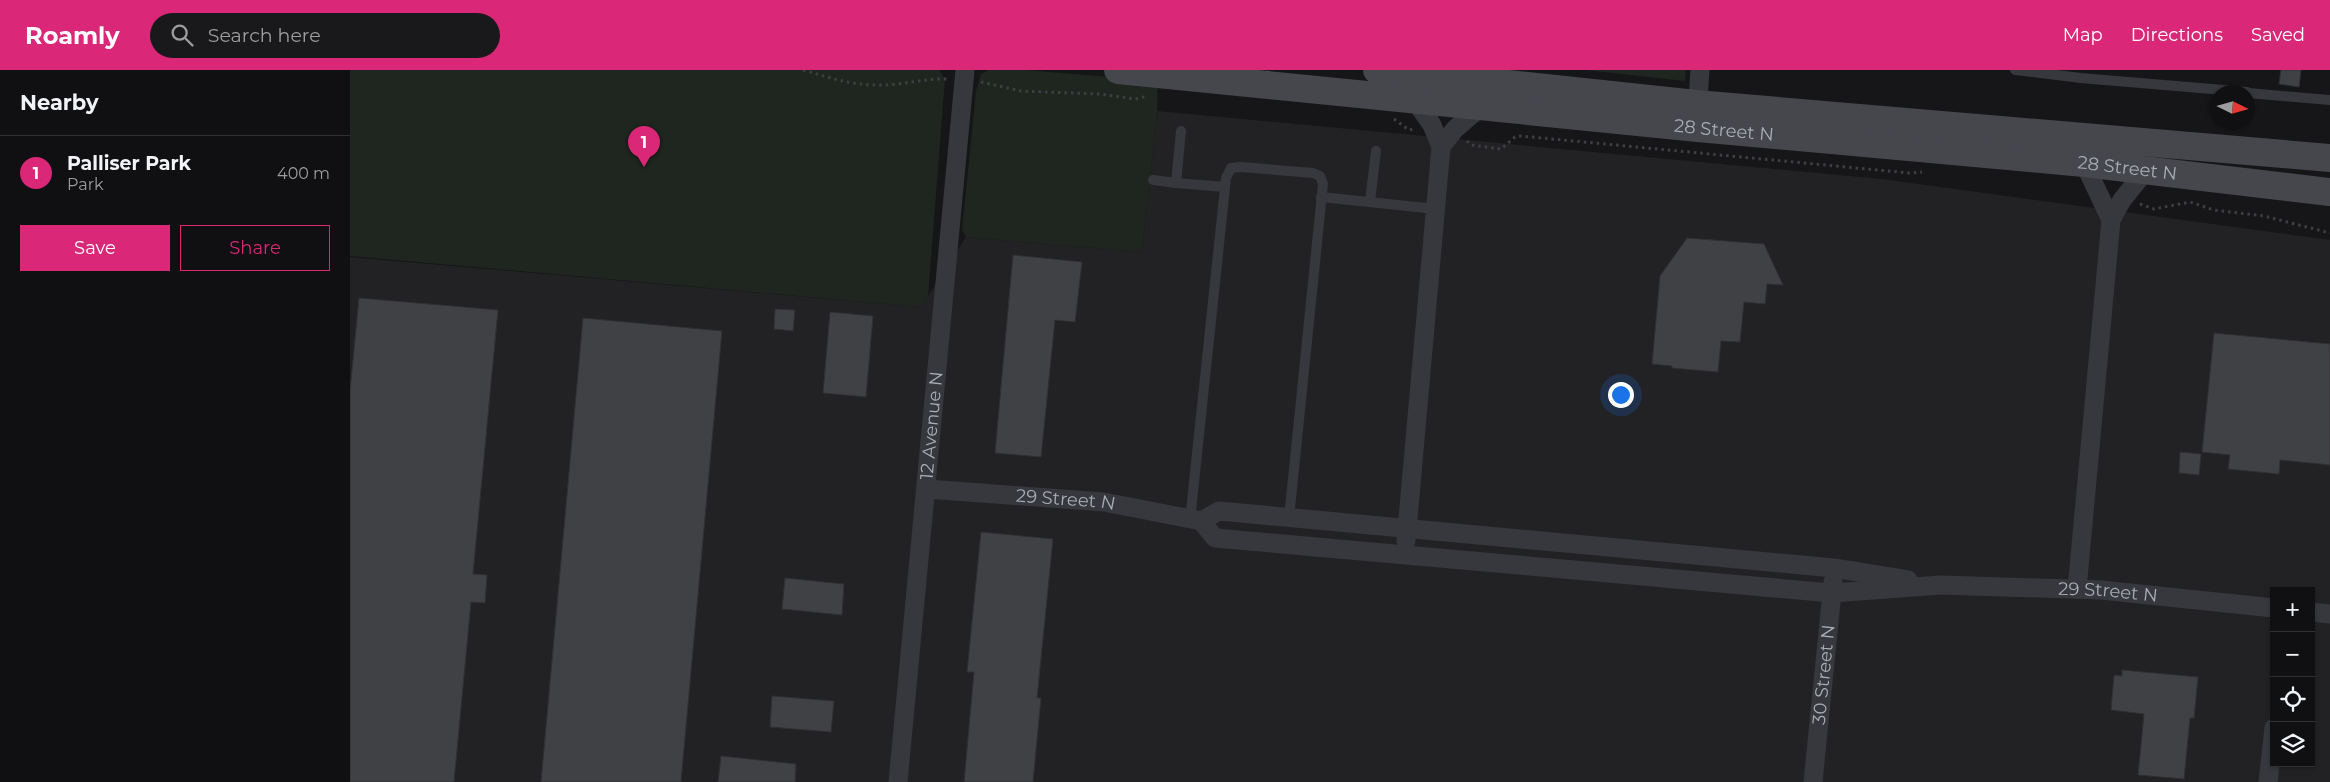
<!DOCTYPE html>
<html lang="en">
<head>
<meta charset="utf-8">
<style>
  body { margin:0; font-family:Montserrat,sans-serif; background:#19191b; color:#f1f3f6 }
  .controls { position:absolute; right:15px; bottom:15px; display:grid; overflow:hidden; border-radius:0px; box-shadow:0 1px 4px #0004 }
  .controls button { width:45px; height:45px; display:grid; place-items:center; padding:0; border:0; border-bottom:1px solid #303032; background:#101012; color:#f1f3f6; font:25px sans-serif }
  .compass { position:absolute; left:1860px; top:15px; width:45px; height:45px; border-radius:50%; background:#101012; box-shadow:0 1px 4px #0004; rotate:95deg }
  .you { position:absolute; left:1270px; top:324px; width:18px; height:18px; margin:-12px; border:4px solid #fff; border-radius:50%; background:#1a73e8; box-shadow:0 0 0 8px #1a73e833 }
  .badge { display:grid; place-items:center; width:32px; height:32px; border-radius:50%; background:#db2777; color:#fff; font-size:16px; font-weight:700 }
  .pin { position:absolute; translate:-50% -41px; filter:drop-shadow(0 1px 2px #0008) }
  .pin::after { content:''; position:absolute; top:26px; width:18px; height:15px; background:inherit; clip-path:polygon(0 0,100% 0,50% 100%) }
  .list { margin:0; padding:0; list-style:none }
  h2 { display:flex; justify-content:space-between; align-items:center; height:65px; margin:0; padding:0 20px; font-size:21px }
  h2 small { font-size:16px; font-weight:400; color:#9c9d9f }
  .list li { display:grid; grid-template-columns:32px 1fr auto; gap:15px; align-items:center; box-sizing:border-box; height:75px; padding:0 20px; border-top:1px solid #303032 }
  .list b { display:block; font-size:19px; white-space:nowrap }
  .list p { margin:0; font-size:16px; white-space:nowrap; color:#9c9d9f }
  .list em { font-size:16px; font-style:normal; color:#9c9d9f }
  .actions { display:flex; gap:10px; padding:15px 20px }
  .actions a { flex:1; padding:11px 0; border:1px solid #db2777; border-radius:0px; text-align:center; font-size:18px; color:#db2777 }
  .actions .main { background:#db2777; color:#fff }
  .icon { flex:none; width:28px; height:28px; fill:none; stroke:currentColor; stroke-width:2; stroke-linecap:round; stroke-linejoin:round }
  .map { position:relative; flex:none; width:1980px; height:712px; overflow:hidden }
  header { display:flex; align-items:center; gap:30px; box-sizing:border-box; height:70px; padding:0 25px; background:#db2777; color:#fff }
  header strong { font-size:24px }
  nav { display:flex; gap:28px; margin-inline-start:auto; font-size:18px }
  .search { width:350px; height:45px; background:#19191b; display:flex; align-items:center; gap:12px; box-sizing:border-box; padding:0 18px; border-radius:28px; color:#9c9d9f; font-size:19px }
  main { display:flex }
  aside { flex:1; background:#101012 }
  .map>svg:first-child { display:block }
</style>
</head>
<body>
<header>
<strong>Roamly</strong>
<div class="search"><svg class="icon" aria-label="search" viewBox="0 0 24 24"><circle cx="10" cy="10" r="6"/><path d="M15 15l6 6"/></svg>Search here</div>
<nav><a>Map</a><a>Directions</a><a>Saved</a></nav>
</header>
<main>
<aside>
<h2>Nearby<small></small></h2>
<ul class="list">
<li><span class="badge">1</span><div><b>Palliser Park</b><p>Park</p></div><em>400 m</em></li>
</ul>
<div class="actions"><a class="main">Save</a><a>Share</a></div>
</aside>
<div class="map">
<svg width="1980" height="712" viewBox="0 0 1980 712">
  <rect width="100%" height="100%" fill="#161618"/>
  <path fill="#222225" fill-rule="evenodd" d="M807 41 1532 109 1980 170V712H0V187L571 237 616 167 792 182ZM1924 521H1961V693H1924Z"/>
  <g fill="#1e261f">
    <path d="M0 0H589L595 9 578 227 571 237 0 186Z"/>
    <path d="M639 0H675L808 11 807 41 792 182 616 167 612 160 626 21 631 4Z"/>
    <path d="M1236 0H1336L1335 11Z"/>
  </g>
  <g fill="#404145" stroke="#303034">
    <path d="M1931 0H1951L1949 17 1929 14Z"/>
    <path d="M1337 168 1414 174 1433 215 1417 214 1415 234 1394 232 1390 272 1371 271 1368 302 1322 298V296L1302 294 1310 206Z"/>
    <path d="M663 185 732 192 725 252 705 250 691 387 645 383Z"/>
    <path d="M9 228 148 240 123 504 137 505 135 533 121 532 104 712H0V321Z"/>
    <path d="M425 239 445 240 443 261 424 259Z"/>
    <path d="M480 242 523 246 516 327 473 323Z"/>
    <path d="M233 248 372 261 331 712H191Z"/>
    <path d="M1864 263 1980 274V395L1930 390 1929 404 1878 399 1880 385 1852 382Z"/>
    <path d="M1830 382 1851 384 1849 405 1829 403Z"/>
    <path d="M631 462 703 469 687 628H691L683 712H614L624 602H617Z"/>
    <path d="M435 508 494 514 492 545 432 539Z"/>
    <path d="M1772 600 1848 607 1844 648H1840L1834 709 1788 705 1794 644 1761 640 1764 605 1772 606Z"/>
    <path d="M422 626 484 631 481 662 420 657Z"/>
    <path d="M371 686 446 694 445 712H368Z"/>
  </g>
  <g fill="none" stroke-linecap="round" stroke-linejoin="round">
    <g stroke="#3d3f44" stroke-width="3" stroke-dasharray="2.5 4" stroke-linecap="butt">
      <path d="M453 0C481 8 503 16 532 15 554 15 576 8 598 9"/>
      <path d="M631 12 671 21 750 24 785 29 798 26"/>
      <path d="M1044 49 1059 60 1065 59"/>
      <path d="M1117 71 1121 75 1151 79 1165 67 1171 66 1559 103 1572 102"/>
      <path d="M1790 134 1804 139 1840 132 1864 140 1914 146 1980 163"/>
    </g>
    <g stroke="#37383d" stroke-width="10">
      <path d="M1665 0 1731 8 1897 22"/>
      <path d="M1898 23 1980 30"/>
      <path d="M831 61 826 113 875 117"/>
      <path d="M803 110 826 113"/>
      <path d="M971 127 1086 139"/>
      <path d="M1020 132 1026 81"/>
      <path d="M840 450 876 108 881 98 891 97 963 103 970 106 973 114 939 448"/>
    </g>
    <g stroke="#37383d" stroke-width="19">
      <path d="M1347 46 1350 0"/>
      <path d="M1091 77 1105 59 1132 36"/>
      <path d="M1734 93 1761 150"/>
      <path id="s1" d="M577 419 754 432 851 451"/>
      <path id="s2" d="M851 451 865 468 1482 523 1591 515 1751 520 1924 538"/>
      <path d="M851 451 869 441 1484 498 1558 510"/>
      <path d="M1056 471 1091 77 1082 55 1064 29"/>
      <path d="M1727 519 1761 150 1772 130 1797 99"/>
      <path d="M1961 542 1980 544"/>
      <path id="s3" d="M548 712 615 0"/>
      <path id="s4" d="M1463 712 1483 512"/>
      <path d="M1918 712 1924 658"/>
    </g>
    <g stroke="#45474d" stroke-width="28">
      <path id="s5" d="M768 0 1348 58 1734 93 1980 122"/>
      <path d="M1027 0 1346 34 1980 88"/>
    </g>
  </g>
  <g text-anchor="middle" stroke-width="4.5" stroke-linejoin="round" paint-order="stroke">
    <g font-size="18" fill="#a8adb8" stroke="#111113">
      <text dy="6" stroke="none"><textPath href="#s5" startOffset="609">28 Street N</textPath></text>
      <text dy="6" stroke="none"><textPath href="#s5" startOffset="1014">28 Street N</textPath></text>
      <text dy="6" stroke="none"><textPath href="#s3" startOffset="358">12 Avenue N</textPath></text>
      <text dy="6" stroke="none"><textPath href="#s1" startOffset="139">29 Street N</textPath></text>
      <text dy="6" stroke="none"><textPath href="#s2" startOffset="918">29 Street N</textPath></text>
      <text dy="6" stroke="none"><textPath href="#s4" startOffset="108">30 Street N</textPath></text>
    </g>
  </g>
</svg>
<div class="controls">
<button>+</button>
<button>−</button>
<button><svg class="icon" aria-label="locate" viewBox="0 0 24 24"><circle cx="12" cy="12" r="6"/><path d="M12 2v4M12 18v4M2 12h4M18 12h4"/></svg></button>
<button><svg class="icon" aria-label="layers" viewBox="0 0 24 24"><path d="M12 4l9 5-9 5-9-5zM3 14l9 5 9-5"/></svg></button>
</div>
<svg class="compass" viewBox="-18 -18 36 36"><path d="M0-13l5 13h-10z" fill="#e53935"/><path d="M0 13l5-13h-10z" fill="#9c9d9f"/></svg>
<div class="you"></div>
<div class="pin badge" style="left:294px;top:97px">1</div>
</div>
</main>
</body>
</html>
